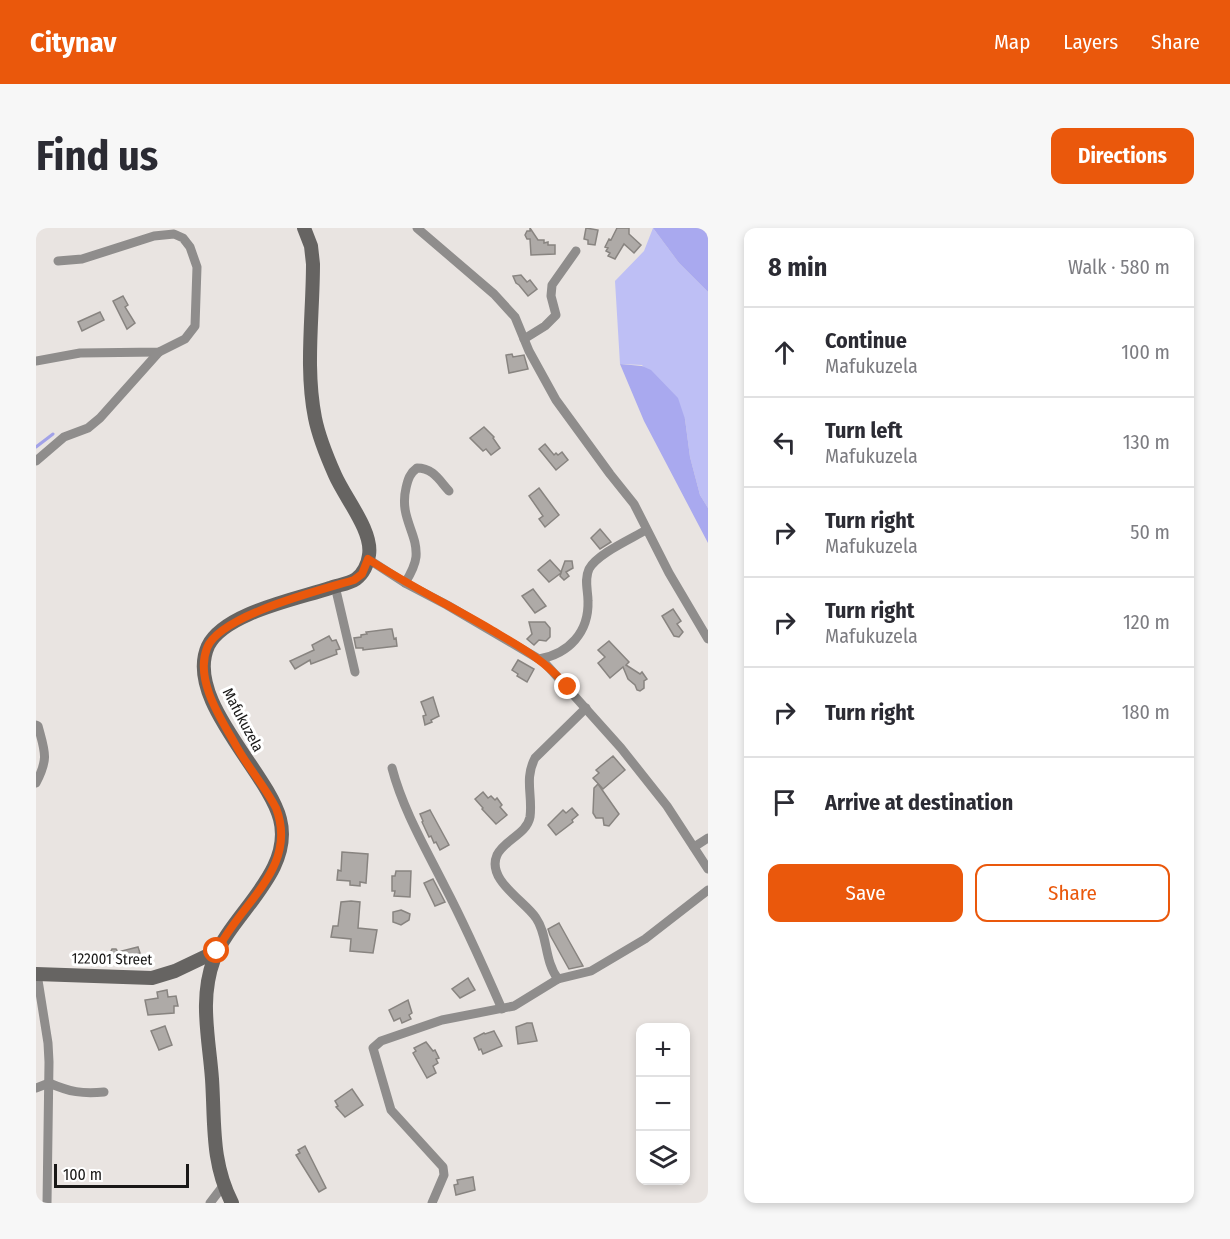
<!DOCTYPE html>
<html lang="en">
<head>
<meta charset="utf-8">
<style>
  body { margin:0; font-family:"Fira Sans Condensed",sans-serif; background:#f7f7f7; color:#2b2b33 }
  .controls { position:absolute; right:18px; bottom:18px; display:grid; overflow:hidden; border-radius:12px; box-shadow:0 3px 9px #0003 }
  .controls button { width:54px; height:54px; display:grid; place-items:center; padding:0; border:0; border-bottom:2px solid #e1e1e2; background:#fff; color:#2b2b33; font:30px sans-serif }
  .scale { position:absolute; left:18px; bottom:15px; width:135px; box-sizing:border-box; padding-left:6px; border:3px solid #191817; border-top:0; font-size:16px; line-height:21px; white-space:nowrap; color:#191817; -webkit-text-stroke:4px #fff; paint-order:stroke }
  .stop { position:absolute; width:18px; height:18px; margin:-14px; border:4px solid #ea580c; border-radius:50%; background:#fff }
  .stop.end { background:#ea580c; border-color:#fff; box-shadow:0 2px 6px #0008 }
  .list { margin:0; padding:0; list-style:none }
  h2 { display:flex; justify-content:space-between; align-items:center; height:78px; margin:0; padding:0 24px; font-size:26px }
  h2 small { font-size:20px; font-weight:400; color:#7c7c81 }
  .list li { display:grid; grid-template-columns:39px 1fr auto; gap:18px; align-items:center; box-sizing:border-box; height:90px; padding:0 24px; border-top:2px solid #e1e1e2 }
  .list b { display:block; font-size:22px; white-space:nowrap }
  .list p { margin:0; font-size:20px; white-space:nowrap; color:#7c7c81 }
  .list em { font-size:20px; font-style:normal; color:#7c7c81 }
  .actions { display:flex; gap:12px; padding:18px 24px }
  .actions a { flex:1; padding:14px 0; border:2px solid #ea580c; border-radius:12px; text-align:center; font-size:21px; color:#ea580c }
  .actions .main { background:#ea580c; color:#fff }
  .icon { flex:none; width:33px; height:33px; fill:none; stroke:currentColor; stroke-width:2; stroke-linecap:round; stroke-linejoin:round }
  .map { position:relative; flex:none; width:672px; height:975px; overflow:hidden; border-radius:12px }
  header { display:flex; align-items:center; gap:36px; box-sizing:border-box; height:84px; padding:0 30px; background:#ea580c; color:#fff }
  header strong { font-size:28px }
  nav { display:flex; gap:33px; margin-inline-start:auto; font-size:21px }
  .intro { display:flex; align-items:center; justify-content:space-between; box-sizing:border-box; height:144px; padding:0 36px }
  h1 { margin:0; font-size:42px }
  .button { padding:15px 27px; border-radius:12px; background:#ea580c; color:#fff; font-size:21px; font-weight:700 }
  main { display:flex; gap:36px; padding:0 36px }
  aside { flex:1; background:#fff; border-radius:12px; box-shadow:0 3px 9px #0003 }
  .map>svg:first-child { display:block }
</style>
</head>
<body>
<header>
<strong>Citynav</strong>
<nav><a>Map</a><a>Layers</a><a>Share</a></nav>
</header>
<div class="intro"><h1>Find us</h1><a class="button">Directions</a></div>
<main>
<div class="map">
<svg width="672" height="975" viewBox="0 0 672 975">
  <rect width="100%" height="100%" fill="#e9e4e1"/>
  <path fill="#bebff5" d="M617 0 643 35 672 64V280L664 267 654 229 649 191 606 137 584 136 579 53 608 23Z"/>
  <g fill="#a9a9ef">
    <path d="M617 0H672V64L643 35Z"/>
    <path d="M584 136 606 138 615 142 642 170 649 191 654 229 664 267 672 280V315L608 193Z"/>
  </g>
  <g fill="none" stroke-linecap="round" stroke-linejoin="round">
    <path stroke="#a2a2e8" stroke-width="3" d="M0 219 17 206"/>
  </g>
  <g fill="#aeaaa7" stroke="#888480" stroke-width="1.5">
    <path d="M494 0 502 12H508V15L512 14V17H519V26L495 27 494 11H491L489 7 491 3H494Z"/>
    <path d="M550 0 562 2 559 17 552 16V12L548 11Z"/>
    <path d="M581 0H593V6L605 17 598 25 588 16 579 31 572 28 574 25 570 23 572 20 569 19 573 11 575 12Z"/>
    <path d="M485 47 491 54 494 52 501 61 492 68 483 57 480 55 477 48Z"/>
    <path d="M87 68 92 77 89 79 99 95 91 101 77 73Z"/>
    <path d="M64 84 68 92 46 103 42 94Z"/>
    <path d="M476 126 477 129 488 127 492 141 473 145 470 127Z"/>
    <path d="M448 199 458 209 457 210 464 220 455 227 450 221 447 223 434 210Z"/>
    <path d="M509 216 518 227 520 225 522 227 526 224 532 232 520 242 503 221Z"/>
    <path d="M503 260 523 287 509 299 503 291 507 288 493 268Z"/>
    <path d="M564 301 575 314 564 321 555 310Z"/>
    <path d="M514 332 525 344 529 333H536L537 340 530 344 533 348 528 352 524 348 525 345 513 354 502 342Z"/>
    <path d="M497 361 510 378 499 385 486 368Z"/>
    <path d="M637 381 645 393 641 396 647 404 643 409 638 408 626 388Z"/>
    <path d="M493 394H509L514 400V409L510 413 503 412 498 417 491 411 496 406Z"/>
    <path d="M354 401H356L358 411 360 410 361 418 327 422V420H320L318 410 325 409V407L331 406 330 404Z"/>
    <path d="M293 408 296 413 300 412 304 421 300 422 301 426 275 436 274 432 259 441 254 433 278 422 276 417Z"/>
    <path d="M573 413 593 434 590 437 604 446 606 444 611 451 608 453V460L604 463 601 462 599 457 592 451 587 439 574 450 562 435 569 429 562 422Z"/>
    <path d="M482 432 498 441 491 454 481 448 482 446 476 442Z"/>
    <path d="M397 469 403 488 395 492 396 494 389 497 387 488 390 487 385 474Z"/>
    <path d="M577 528 589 542 567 561 557 550 563 545 560 542Z"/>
    <path d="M562 556 583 586 573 598 568 597 567 590H560L557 585 558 560Z"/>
    <path d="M447 564 452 570 455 568 459 572 461 570 466 577 464 579 471 587 460 596 446 581 447 580 439 571Z"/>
    <path d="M536 580 542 587 536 592 537 594 520 607 512 597 527 582 530 585Z"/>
    <path d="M394 582 413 617 404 622 400 614 398 615 395 608 393 609 386 594 387 593 384 586Z"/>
    <path d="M306 624 332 626 330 655 324 654V658L314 657V653L301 652 302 642 305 643Z"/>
    <path d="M360 643H375L374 669 358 668 359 663H356V648H359Z"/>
    <path d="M397 651 409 674 399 678 388 655Z"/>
    <path d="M315 673 324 674 322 700 341 702 337 725 314 723 315 711 295 709 297 698H302L305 674Z"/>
    <path d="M365 682 374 686 373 692 365 697 357 694V684Z"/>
    <path d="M523 695 533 713 547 738 533 741 514 707 512 701Z"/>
    <path d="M102 719 104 725 90 729 86 735 82 731 67 728 73 727 76 721H80L82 724Z"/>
    <path d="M432 750 439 762 424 770 416 761Z"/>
    <path d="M131 762 132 769 140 768 142 778H138V785L112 787 109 772 122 770 121 764Z"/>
    <path d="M372 772 376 785 373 787 375 791 366 795 364 790 358 793 353 782Z"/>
    <path d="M491 795H496L501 813 482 816 480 799Z"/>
    <path d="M129 798 136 817 123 822 115 803Z"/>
    <path d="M458 803 466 818 447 826 445 821 443 822 438 810 448 805 449 806Z"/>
    <path d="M390 814 397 823 399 822 403 830 400 831 402 835 397 838 400 845 391 850 377 825 380 823 378 820Z"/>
    <path d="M316 861 327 877 309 889 300 879 302 878 299 873Z"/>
    <path d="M269 918 290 960 283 964 260 927 264 925 262 922Z"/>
    <path d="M437 949 439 962 420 967 418 957 422 956 421 952Z"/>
  </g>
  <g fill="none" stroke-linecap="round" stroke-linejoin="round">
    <g stroke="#8f8d8c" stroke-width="9">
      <path d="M381 0 458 66 479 89 493 123 520 172 574 246 598 276 633 345 672 411"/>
      <path d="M488 111 509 98 520 87 515 68 516 57 540 23"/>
      <path d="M0 133 44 125 123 124 149 111 159 98 161 39 154 19 147 10 138 6 118 8 46 31 22 33"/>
      <path d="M0 233 28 209 52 200 64 190 123 124"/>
      <path d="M332 331 369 355 411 377 508 434 585 520 631 578 672 641"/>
      <path d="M369 355C374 347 379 338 380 329 382 305 363 290 370 260 372 251 374 245 381 240 397 240 403 252 413 263"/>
      <path d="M299 358 319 444"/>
      <path d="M503 431C533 426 553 404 552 373 552 362 548 352 553 341 561 326 595 311 610 302"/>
      <path d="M0 497 2 498C9 524 13 530 0 555"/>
      <path d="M356 540C367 582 390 621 409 659 430 699 448 740 466 781"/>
      <path d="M658 619 672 610"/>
      <path d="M1 746 12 815 13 834 11 975"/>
      <path d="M522 751C508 733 512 707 500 690 489 673 450 652 461 627 468 612 491 606 494 589 497 568 488 551 499 530L550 480"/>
      <path d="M0 860 13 855C34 864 46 866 68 864"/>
      <path d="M174 975 187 958"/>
      <path d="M396 975 408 947 407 939 355 882 337 820 345 813 406 792 478 778 522 751 555 743 609 711 672 662"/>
    </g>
    <g stroke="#666462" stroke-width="14">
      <path d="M0 746 116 750 139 743 181 723"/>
      <path d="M196 975C175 934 179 896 176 851 173 810 163 771 178 731 195 686 258 644 244 591 232 544 148 471 172 418 188 385 261 371 294 360 302 357 313 356 320 351 327 346 332 336 333 327 337 303 309 270 299 247 291 229 283 210 279 190 269 140 277 87 277 36L275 18 268 0"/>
    </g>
  </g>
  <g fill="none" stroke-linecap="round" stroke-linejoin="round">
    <path stroke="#ea580c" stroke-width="8" d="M181 723C204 675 263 640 240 580 228 557 210 537 198 514 183 488 159 451 171 420 184 387 285 362 318 352L326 346 332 331C372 357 413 377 454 401 486 420 506 430 532 459"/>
  </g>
  <g text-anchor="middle" stroke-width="6" stroke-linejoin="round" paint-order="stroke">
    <g font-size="15" fill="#191817" stroke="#fff">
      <text transform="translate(207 492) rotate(62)" y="5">Mafukuzela</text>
      <text transform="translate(76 731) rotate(1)" y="5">122001 Street</text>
    </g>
  </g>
</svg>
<div class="controls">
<button>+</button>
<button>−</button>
<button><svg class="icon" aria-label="layers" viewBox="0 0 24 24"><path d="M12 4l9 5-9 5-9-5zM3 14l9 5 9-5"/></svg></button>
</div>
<div class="scale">100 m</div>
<div class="stop" style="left:181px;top:723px"></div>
<div class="stop end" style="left:532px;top:459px"></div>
</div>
<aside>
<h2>8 min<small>Walk · 580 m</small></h2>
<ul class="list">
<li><svg class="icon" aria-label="ahead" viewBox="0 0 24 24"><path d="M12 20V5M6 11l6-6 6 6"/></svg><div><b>Continue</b><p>Mafukuzela</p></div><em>100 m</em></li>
<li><svg class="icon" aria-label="left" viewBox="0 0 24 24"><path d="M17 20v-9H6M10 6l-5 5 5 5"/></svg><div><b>Turn left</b><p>Mafukuzela</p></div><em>130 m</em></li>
<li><svg class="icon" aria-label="right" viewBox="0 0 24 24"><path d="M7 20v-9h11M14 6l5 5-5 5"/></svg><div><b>Turn right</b><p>Mafukuzela</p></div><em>50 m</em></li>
<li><svg class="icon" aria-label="right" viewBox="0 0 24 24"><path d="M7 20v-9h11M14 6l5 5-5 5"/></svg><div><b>Turn right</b><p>Mafukuzela</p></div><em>120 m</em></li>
<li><svg class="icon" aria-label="right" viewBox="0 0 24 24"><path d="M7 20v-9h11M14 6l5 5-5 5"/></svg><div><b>Turn right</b></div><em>180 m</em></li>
<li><svg class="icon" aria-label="arrive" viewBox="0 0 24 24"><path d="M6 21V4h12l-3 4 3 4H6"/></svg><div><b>Arrive at destination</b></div></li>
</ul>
<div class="actions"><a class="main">Save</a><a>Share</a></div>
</aside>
</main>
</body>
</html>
